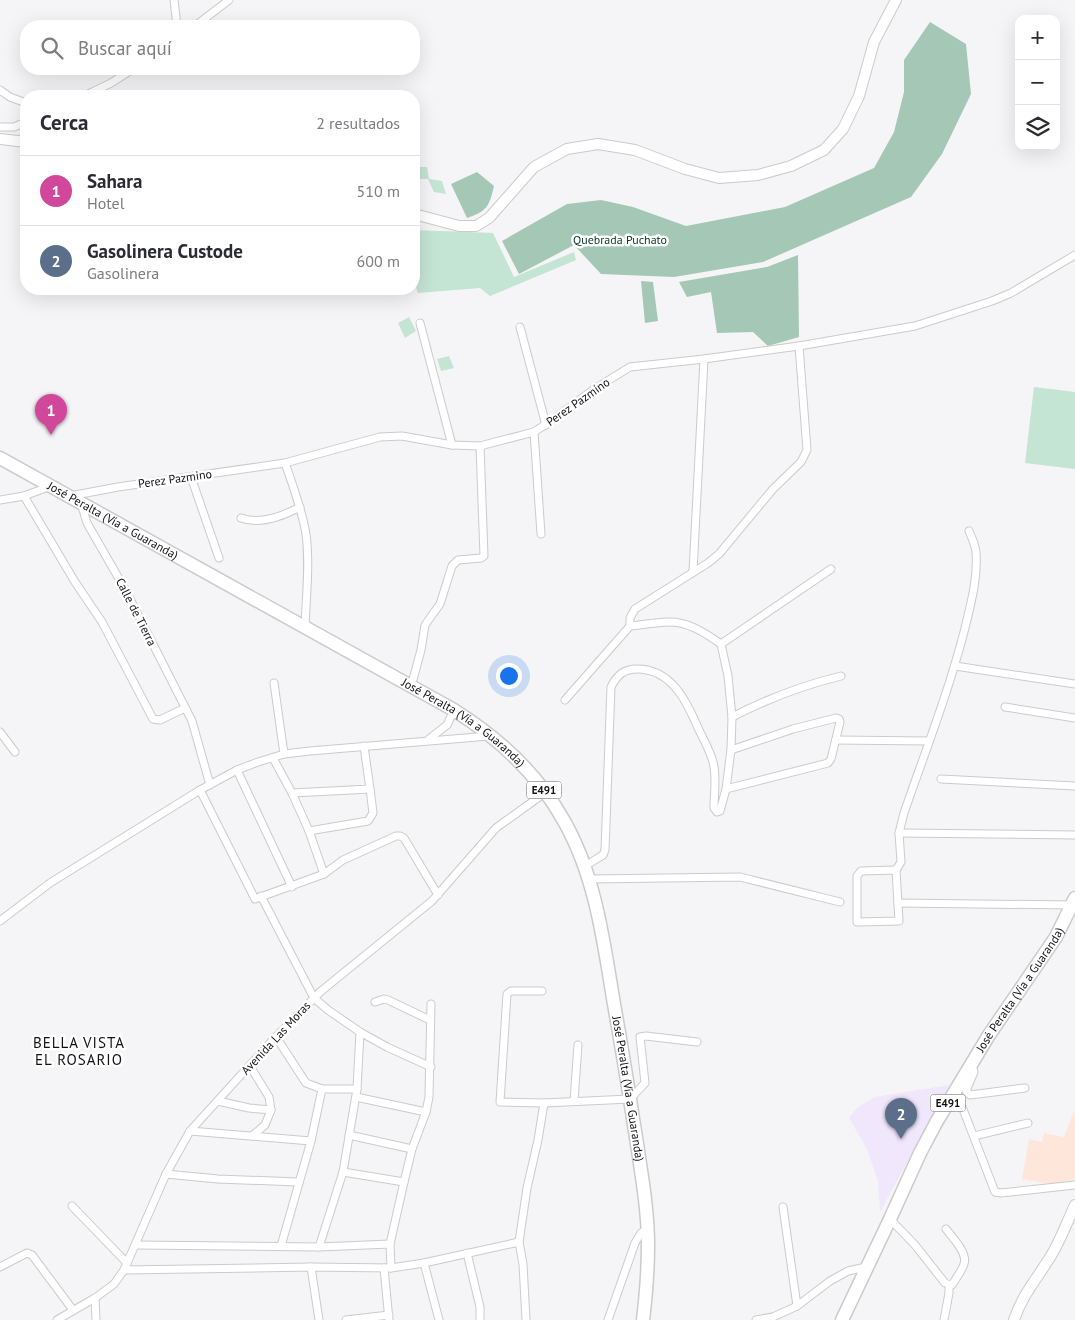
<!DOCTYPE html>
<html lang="es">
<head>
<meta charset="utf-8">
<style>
  body { margin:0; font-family:"PT Sans",sans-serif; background:#f7f7f7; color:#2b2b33 }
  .controls { position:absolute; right:15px; top:15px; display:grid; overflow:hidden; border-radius:10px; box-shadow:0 5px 20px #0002 }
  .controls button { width:45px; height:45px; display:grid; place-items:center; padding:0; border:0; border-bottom:1px solid #e1e1e2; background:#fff; color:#2b2b33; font:25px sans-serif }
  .you { position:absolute; left:508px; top:675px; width:18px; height:18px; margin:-12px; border:4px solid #fff; border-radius:50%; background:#1a73e8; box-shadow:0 0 0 8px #1a73e833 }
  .badge { display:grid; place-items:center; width:32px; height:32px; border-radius:50%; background:#15646a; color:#fff; font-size:16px; font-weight:700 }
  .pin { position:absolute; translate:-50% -41px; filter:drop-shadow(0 1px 2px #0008) }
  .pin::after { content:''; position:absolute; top:26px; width:18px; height:15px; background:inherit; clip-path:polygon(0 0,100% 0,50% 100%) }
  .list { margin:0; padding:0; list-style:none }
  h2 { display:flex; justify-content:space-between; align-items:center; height:65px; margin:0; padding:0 20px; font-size:21px }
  h2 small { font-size:16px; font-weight:400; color:#7c7c81 }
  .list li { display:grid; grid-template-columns:32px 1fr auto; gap:15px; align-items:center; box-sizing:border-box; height:70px; padding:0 20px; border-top:1px solid #e1e1e2 }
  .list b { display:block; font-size:19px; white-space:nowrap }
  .list p { margin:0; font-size:16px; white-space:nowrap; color:#7c7c81 }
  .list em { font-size:16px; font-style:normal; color:#7c7c81 }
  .icon { flex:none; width:28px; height:28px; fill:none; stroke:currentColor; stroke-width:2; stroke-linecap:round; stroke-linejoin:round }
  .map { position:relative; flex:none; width:1075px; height:1320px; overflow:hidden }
  .search { position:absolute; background:#fff; box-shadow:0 5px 20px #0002; left:20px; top:20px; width:400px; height:55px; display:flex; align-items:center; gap:12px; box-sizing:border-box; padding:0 18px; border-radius:20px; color:#7c7c81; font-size:19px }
  .panel { position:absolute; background:#fff; box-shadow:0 5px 20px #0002; left:20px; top:90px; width:400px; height:205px; border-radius:20px }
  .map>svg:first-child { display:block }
</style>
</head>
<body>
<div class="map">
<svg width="1075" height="1320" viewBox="0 0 1075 1320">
  <rect width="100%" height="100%" fill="#f5f5f7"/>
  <path fill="#f1e7fc" d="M949 1085 880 1212 878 1181 867 1149 849 1118 858 1107 875 1097Z"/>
  <path fill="#fee6db" d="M1075 1108V1179L1055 1185 1022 1179 1029 1139 1042 1142 1044 1133 1064 1137Z"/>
  <g fill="#c4e4d4">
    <path d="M416 167H427L429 179 442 181 446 194 434 192 428 179H417Z"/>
    <path d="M414 230 493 233 514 277 574 252 576 260 490 296 480 288 418 293 414 281Z"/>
    <path d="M409 317 416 331 405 338 398 323Z"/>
    <path d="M449 356 454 368 441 371 437 359Z"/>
    <path d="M1034 387 1075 392V469L1025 463Z"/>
  </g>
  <g fill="#a5c7b6">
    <path d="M930 22 966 44 971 94 942 154 911 197 763 262 674 277 601 274 574 245 519 274 502 241 567 204 601 200 633 207 686 226 785 207 874 168 894 132 904 92V60Z"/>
    <path d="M477 172 494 186C489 207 487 211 467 218L451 184Z"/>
    <path d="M798 255 799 337 768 346 753 332 717 333 711 292 687 297 679 282 767 267Z"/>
    <path d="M641 281 653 282 658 321 645 323Z"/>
  </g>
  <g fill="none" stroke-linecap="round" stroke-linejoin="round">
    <g stroke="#cbcbcd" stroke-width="9">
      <g id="street">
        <path d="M174 0 177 26"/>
        <path d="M195 26 229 0"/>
        <path d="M0 90 10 97 26 103"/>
        <path d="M84 96 111 83 133 69"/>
        <path d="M0 127H14L26 122"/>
        <path d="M420 323 452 445"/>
        <path d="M520 327 546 425"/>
        <path d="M534 432 541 534"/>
        <path d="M285 463C293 486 302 510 306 534 310 565 306 597 305 628"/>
        <path d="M191 477 219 558"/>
        <path d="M24 496 75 582 102 622 153 719 160 720 185 708"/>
        <path d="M70 496 118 487 285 463 380 437 402 436 452 445 480 446 534 432 551 421 596 388 630 367 704 359 799 346 915 326 992 301 1011 293 1075 255"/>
        <path d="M0 500 24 496 51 486"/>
        <path d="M81 503 87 523 126 591 192 721 210 785"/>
        <path d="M241 518C260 525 283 516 300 507"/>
        <path d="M693 572 704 359"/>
        <path d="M721 644 831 569"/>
        <path d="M955 666 1075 684"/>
        <path d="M274 683 284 754"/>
        <path d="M411 687 421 650 425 625 440 604 452 566 458 560 481 558 484 556 480 446"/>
        <path d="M565 700 630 626"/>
        <path d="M1005 707 1075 718"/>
        <path d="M732 717C767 699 804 685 841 676"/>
        <path d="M0 732 15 752"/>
        <path d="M429 739 447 725 454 710"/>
        <path d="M836 740 928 741"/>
        <path d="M273 758 292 793 370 789 364 746"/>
        <path d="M237 770 292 887"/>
        <path d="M941 779 1075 786"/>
        <path d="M726 789 828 763 831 759 840 722 839 719 836 718 793 729 731 750"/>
        <path d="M200 790 255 899 324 874"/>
        <path d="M292 793 309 831 324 874 343 860 396 836H400L404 838 438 895"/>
        <path d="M309 831 368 821 373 813 370 789"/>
        <path d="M899 833 1075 835"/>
        <path d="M585 866 603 855 605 850 611 687C617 675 624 669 637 669 672 669 687 702 699 730 704 740 710 751 713 762 717 776 714 794 714 808L717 812 720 811 726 789 731 750 732 717 728 676 721 644C682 616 674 621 630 626V618L635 609 708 563 719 554 773 489 801 462 807 450 799 346"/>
        <path d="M896 870 901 862 899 833 904 813C925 752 949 691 965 628 971 603 978 578 976 552 975 544 972 538 969 531"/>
        <path d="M896 870 899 921 857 922V876L861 871Z"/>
        <path d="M590 879 740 877 840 902"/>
        <path d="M261 896 314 998 328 1010 360 1032 357 1089H322"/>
        <path d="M898 903 1072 905"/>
        <path d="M0 921 50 883 200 790 237 770 258 762 284 754 310 751 489 736"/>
        <path d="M542 991H511L507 994 500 1102 544 1103 630 1099 645 1083 640 1037 646 1036 697 1042"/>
        <path d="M375 1002 384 999 388 1000 430 1020"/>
        <path d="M360 1032 387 1047 431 1067"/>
        <path d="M276 1037 306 1083 322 1089 311 1141"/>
        <path d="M972 1065 974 1072 966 1091 970 1095 1025 1088"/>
        <path d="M956 1091 995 1192 1001 1193 1075 1185"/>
        <path d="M356 1097 426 1112"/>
        <path d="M218 1101 249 1108 271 1110 269 1097 250 1066"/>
        <path d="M574 1101 578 1045"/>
        <path d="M190 1131 311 1141 281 1246"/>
        <path d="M349 1135 412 1149"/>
        <path d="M252 1136 265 1125 271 1110"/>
        <path d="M974 1136 1028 1123"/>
        <path d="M343 1172 404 1182"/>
        <path d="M166 1174 218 1179 298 1182"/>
        <path d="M72 1206 127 1263"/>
        <path d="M783 1207 797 1306"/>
        <path d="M890 1219 915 1245 945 1283 952 1285C956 1278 962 1271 964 1264 968 1253 952 1237 946 1229"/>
        <path d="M136 1245 319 1247 390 1244"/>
        <path d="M319 1247 343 1172 357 1089"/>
        <path d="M467 1253 480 1307V1320"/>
        <path d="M424 1263 439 1320"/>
        <path d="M0 1267 27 1253 32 1255 73 1310"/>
        <path d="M311 1267 319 1320"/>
        <path d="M384 1268 389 1320"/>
        <path d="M391 1268 390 1244 404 1182 412 1149 426 1112 429 1097 431 1004"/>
        <path d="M124 1270 311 1267 391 1268 424 1263 519 1242"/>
        <path d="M95 1298 96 1320"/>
        <path d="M57 1320 95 1298 114 1284 124 1270 166 1174 190 1131 270 1043 320 992 432 901 496 828 546 792"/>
        <path d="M346 1320 389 1315"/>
        <path d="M526 1320 523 1264 519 1242 527 1188 538 1140 544 1103"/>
        <path d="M608 1320 635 1243 641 1233 647 1229"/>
        <path d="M756 1320 773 1317 797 1306 830 1281 848 1271 866 1267"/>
        <path d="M944 1320 949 1293V1285"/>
      </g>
    </g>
    <g stroke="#cbcbcd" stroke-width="12">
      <g id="secondary">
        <path d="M0 139 26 142"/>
        <path d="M414 214 459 226H476L489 218 534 167 567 149 598 144 635 150 685 169 719 178 758 175 791 166 824 150 843 129 859 96 874 42 896 0"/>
        <path d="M1014 1320C1021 1298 1035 1281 1047 1262 1059 1245 1066 1224 1075 1205"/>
      </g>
    </g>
    <g stroke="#cbcbcd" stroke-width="15">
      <g id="highway">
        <path id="s1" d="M0 458 454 710C500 739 538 774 564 821 597 879 604 946 615 1010 623 1054 630 1099 637 1144 642 1177 648 1211 648 1245 648 1270 646 1295 643 1320"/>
        <path id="s2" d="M842 1320 890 1219 920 1153 937 1121 989 1035 1056 937 1075 898"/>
      </g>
    </g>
    <use href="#street" stroke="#fff" stroke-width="7"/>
    <use href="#secondary" stroke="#fff" stroke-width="10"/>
    <use href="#highway" stroke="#fff" stroke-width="12"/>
  </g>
  <g text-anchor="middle" stroke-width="5" stroke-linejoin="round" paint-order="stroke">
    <g fill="#fff" stroke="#5a5a5a" stroke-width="1">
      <rect x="526.5" y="781.5" width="35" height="17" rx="4"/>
      <rect x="930.5" y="1094.5" width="35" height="17" rx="4"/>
    </g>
    <g font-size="11" font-weight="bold" fill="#131314">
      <text x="544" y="794">E491</text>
      <text x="948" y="1107">E491</text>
    </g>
    <g font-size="12" fill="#073726" stroke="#fff">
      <text x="620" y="244">Quebrada Puchato</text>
    </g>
    <g font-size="12" fill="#131314" stroke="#fff">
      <text transform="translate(578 402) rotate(-35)" y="4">Perez Pazmino</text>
      <text transform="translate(175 479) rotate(-8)" y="4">Perez Pazmino</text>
      <text dy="4" stroke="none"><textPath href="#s1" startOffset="129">José Peralta (Vía a Guaranda)</textPath></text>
      <text transform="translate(136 612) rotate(63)" y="4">Calle de Tierra</text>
      <text dy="4" stroke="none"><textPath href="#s1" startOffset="534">José Peralta (Vía a Guaranda)</textPath></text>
      <text dy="4" stroke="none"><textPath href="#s2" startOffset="376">José Peralta (Vía a Guaranda)</textPath></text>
      <text transform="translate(276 1038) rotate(-47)" y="4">Avenida Las Moras</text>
      <text dy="4" stroke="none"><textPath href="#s1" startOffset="954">José Peralta (Vía a Guaranda)</textPath></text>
    </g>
    <g font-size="15" letter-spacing="1" fill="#131314" stroke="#fff">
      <text x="79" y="1048">BELLA VISTA<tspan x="79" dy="17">EL ROSARIO</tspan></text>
    </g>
  </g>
</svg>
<div class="controls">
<button>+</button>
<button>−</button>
<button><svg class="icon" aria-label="layers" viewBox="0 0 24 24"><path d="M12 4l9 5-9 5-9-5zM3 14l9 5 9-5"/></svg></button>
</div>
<div class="you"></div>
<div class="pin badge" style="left:51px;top:435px;background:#d1479c">1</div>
<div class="pin badge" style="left:901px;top:1139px;background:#5c6f8a">2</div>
<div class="search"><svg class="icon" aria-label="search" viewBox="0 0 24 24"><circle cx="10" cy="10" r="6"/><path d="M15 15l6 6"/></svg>Buscar aquí</div>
<section class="panel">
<h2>Cerca<small>2 resultados</small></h2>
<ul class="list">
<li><span class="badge" style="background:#d1479c">1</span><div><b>Sahara</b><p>Hotel</p></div><em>510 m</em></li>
<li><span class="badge" style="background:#5c6f8a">2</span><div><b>Gasolinera Custode</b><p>Gasolinera</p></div><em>600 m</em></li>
</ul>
</section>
</div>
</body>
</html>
